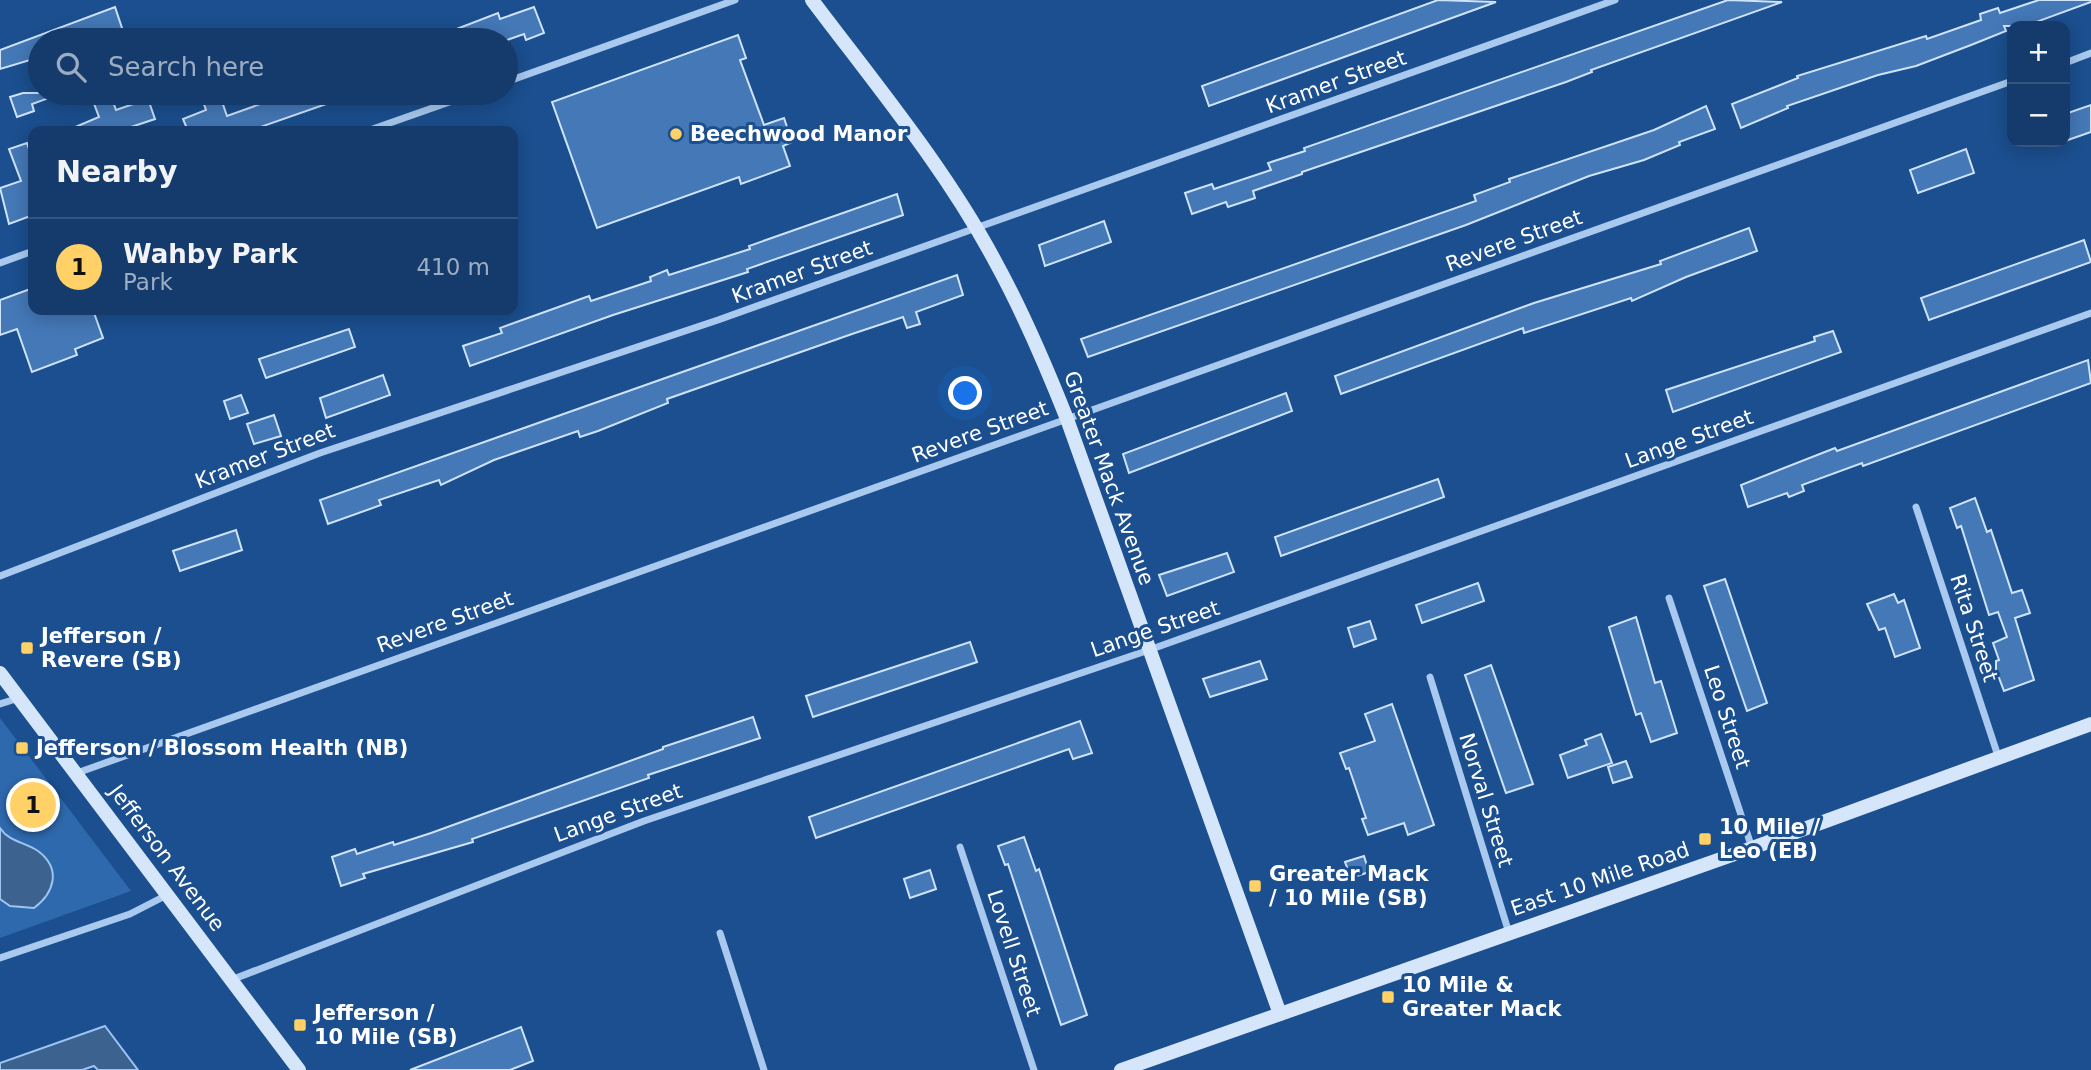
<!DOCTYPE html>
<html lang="en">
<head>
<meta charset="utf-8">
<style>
  body { margin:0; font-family:"DejaVu Sans",sans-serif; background:#214673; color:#f1f3f6 }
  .controls { position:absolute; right:21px; top:21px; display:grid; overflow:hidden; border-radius:14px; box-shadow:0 4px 18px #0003 }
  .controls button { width:63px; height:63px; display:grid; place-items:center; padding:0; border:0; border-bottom:2px solid #33557e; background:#143b6b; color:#f1f3f6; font:35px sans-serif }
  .you { position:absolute; left:966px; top:394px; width:24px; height:24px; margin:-18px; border:5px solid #fff; border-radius:50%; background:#1a73e8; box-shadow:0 0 0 10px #1a73e833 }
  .badge { display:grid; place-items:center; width:46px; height:46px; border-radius:50%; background:#ffd166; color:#111; font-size:23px; font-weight:700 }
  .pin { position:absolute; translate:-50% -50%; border:4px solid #fff; box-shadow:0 2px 7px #0006 }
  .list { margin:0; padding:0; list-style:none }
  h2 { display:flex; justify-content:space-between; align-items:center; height:91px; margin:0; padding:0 28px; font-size:30px }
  h2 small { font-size:23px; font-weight:400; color:#9dadc1 }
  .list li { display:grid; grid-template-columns:46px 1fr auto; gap:21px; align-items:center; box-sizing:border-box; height:98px; padding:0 28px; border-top:2px solid #33557e }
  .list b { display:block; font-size:26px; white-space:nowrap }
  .list p { margin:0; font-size:23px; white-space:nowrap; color:#9dadc1 }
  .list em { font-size:23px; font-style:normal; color:#9dadc1 }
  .icon { flex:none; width:38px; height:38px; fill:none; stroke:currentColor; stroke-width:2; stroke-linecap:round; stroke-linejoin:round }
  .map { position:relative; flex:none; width:2091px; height:1070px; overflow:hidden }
  .search { position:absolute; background:#143b6b; box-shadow:0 4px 18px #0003; left:28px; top:28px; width:490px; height:77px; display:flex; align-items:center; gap:18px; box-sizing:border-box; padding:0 24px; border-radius:38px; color:#9dadc1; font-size:26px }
  .panel { position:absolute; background:#143b6b; box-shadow:0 4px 18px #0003; left:28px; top:126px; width:490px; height:189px; border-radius:14px }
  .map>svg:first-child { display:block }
</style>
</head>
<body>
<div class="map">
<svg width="2091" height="1070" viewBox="0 0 2091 1070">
  <rect width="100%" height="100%" fill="#1b4f8f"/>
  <path fill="#2e69ad" d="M0 718 131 891 0 938Z"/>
  <g fill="#3c6290" stroke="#9cc4f0" stroke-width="2">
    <path d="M0 828C9 842 25 842 38 851 62 869 54 893 34 908L10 906 0 899Z"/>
    <path d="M105 1026 138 1070H98L94 1066 82 1070H0V1063Z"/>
  </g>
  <g fill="#4478b7" stroke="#cfe3fa" stroke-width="2">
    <path d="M1438 0 1496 2 1209 106 1202 86Z"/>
    <path d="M1728 0 1782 2 1591 70 1592 72 1566 82 1302 172V174L1253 191 1255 198 1228 207 1226 202 1192 214 1185 193 1212 184 1214 189 1271 170 1268 163 1305 151 1304 148Z"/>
    <path d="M2039 0H2091V2L2025 26H2004L2006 31 1971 45 1916 66 1878 75 1787 106 1788 108 1741 128 1732 104 1798 78 1797 76 1926 36 1927 39 1981 20 1980 14 1998 8 2000 13Z"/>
    <path d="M115 7 126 40H40V57L0 69V50Z"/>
    <path d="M534 7 544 33 526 40 524 34 507 40H428L498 13 500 19Z"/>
    <path d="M738 35 746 58 740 60 764 125 784 118 792 142 783 146 790 166 741 184 739 177 597 228 552 102Z"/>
    <path d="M23 93H56L57 95 32 104 34 111 17 117 10 97Z"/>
    <path d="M90 93H110L116 110 148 99 155 119 119 131H66L99 117Z"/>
    <path d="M200 93H219L227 116 291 93 352 95 249 131H188L183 119 206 110Z"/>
    <path d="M2091 105V132L2065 141V114Z"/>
    <path d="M1706 106 1715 129 1679 142 1680 145 1644 160 1589 176 1466 225 1088 357 1081 339 1476 201 1474 195 1510 182 1509 179 1654 130Z"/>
    <path d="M27 143 33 161V215L9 224 0 188 21 181 9 149Z"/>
    <path d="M1966 149 1974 173 1918 193 1910 170Z"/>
    <path d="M897 194 903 215 747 269 748 272 613 315 470 366 463 346 502 333 500 328 589 296 591 301 651 281 650 277 667 270 669 275 750 249 749 246Z"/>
    <path d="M1104 221 1111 242 1045 266 1039 245Z"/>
    <path d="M1749 228 1757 251 1686 277 1632 301 1631 298 1524 333 1523 328 1341 394 1335 376 1534 303 1661 264 1660 261Z"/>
    <path d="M2084 240 2091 262 1929 320 1921 298Z"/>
    <path d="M957 275 963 295 916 312 920 324 907 328 903 317 852 334 667 399 668 403 598 431 580 437 578 431 494 460 441 485 439 480 379 500 381 505 328 524 320 500Z"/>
    <path d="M33 288V310H93L103 338 75 349 77 355 32 372 17 329 0 335V300Z"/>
    <path d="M349 329 355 347 266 378 259 359Z"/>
    <path d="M1833 331 1841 352 1673 412 1666 390 1815 341 1814 337Z"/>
    <path d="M2088 360 2091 383 1863 466 1862 463 1802 485 1804 491 1789 497 1787 493 1748 507 1741 485 1835 448 1837 451Z"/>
    <path d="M383 375 390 395 326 418 320 398Z"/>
    <path d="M1286 393 1292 411 1129 473 1123 454Z"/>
    <path d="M241 395 248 413 230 419 224 401Z"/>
    <path d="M274 415 281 436 254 444 247 424Z"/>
    <path d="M1438 479 1444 497 1281 556 1275 537Z"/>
    <path d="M1975 498 1987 532 1991 530 2012 593 2022 590 2030 613 2015 618 2034 680 2004 691 1996 670V661L1999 660 1993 643 2007 637 1998 612 1989 615 1961 526 1957 528 1950 508Z"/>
    <path d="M236 530 242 550 180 571 173 551Z"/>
    <path d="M1227 553 1234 572 1167 596 1159 575Z"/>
    <path d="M1725 579 1767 703 1747 711 1704 586Z"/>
    <path d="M1478 583 1484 601 1422 623 1416 605Z"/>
    <path d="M1894 594 1898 603 1904 600 1920 648 1895 657 1885 628 1879 630 1867 604Z"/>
    <path d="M1636 617 1655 683 1661 681 1677 733 1651 742 1641 713 1636 715 1609 627Z"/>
    <path d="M1370 621 1376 639 1354 647 1348 628Z"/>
    <path d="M970 642 977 662 813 717 806 696Z"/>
    <path d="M1260 661 1267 679 1210 697 1203 679Z"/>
    <path d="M1491 665 1533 784 1506 793 1465 675Z"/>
    <path d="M1392 704 1434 825 1408 835 1404 823 1368 835 1362 819 1366 818 1349 768 1346 769 1340 753 1375 741 1365 714Z"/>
    <path d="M753 717 760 738 648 775 649 778 472 839 473 842 363 874 365 878 341 886 332 857 355 849 357 854 393 842 394 845 431 833 663 749V747Z"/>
    <path d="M1080 721 1092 753 1073 759 1069 749 816 838 809 817Z"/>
    <path d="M1601 734 1612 763 1568 778 1560 755 1587 745 1585 740Z"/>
    <path d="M1626 761 1632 777 1613 783 1608 767Z"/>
    <path d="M1024 837 1036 871 1039 869 1087 1015 1061 1025 1008 864 1005 865 998 846Z"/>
    <path d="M1364 856 1369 872 1351 878 1345 862Z"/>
    <path d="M930 870 936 889 910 898 904 879Z"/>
    <path d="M521 1027 533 1061 510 1070H410Z"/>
  </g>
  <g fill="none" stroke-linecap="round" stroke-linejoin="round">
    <g stroke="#a9c9ee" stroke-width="7">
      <path d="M2065 63 2091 53"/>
      <path d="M506 82 735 0"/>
      <path d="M367 131 475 93"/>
      <path d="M0 263 33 251"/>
      <path d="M1916 507 1999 759"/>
      <path d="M0 576 320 453 718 320 1615 0"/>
      <path d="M1669 598 1752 848"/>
      <path d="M1430 677 1509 933"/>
      <path d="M0 704 19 698"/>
      <path d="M77 773 2012 81"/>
      <path d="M960 847 1034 1070"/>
      <path d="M720 933 764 1070"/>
      <path d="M0 958 130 914 167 895"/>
      <path d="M231 980 644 821 1149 650 2091 313"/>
    </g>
    <g stroke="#d6e6fa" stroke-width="14">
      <path d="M812 0C876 85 946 169 996 263 1024 314 1046 366 1067 419L1280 1014"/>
      <path d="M0 673 299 1070"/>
      <path d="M1121 1070 1752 848 2091 724"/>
    </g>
  </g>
  <g fill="#ffd166" stroke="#1b4f8f" stroke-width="2.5">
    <circle cx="676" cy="134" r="7"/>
    <rect x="20" y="641" width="14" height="14" rx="3.5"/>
    <rect x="15" y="741" width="14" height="14" rx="3.5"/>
    <rect x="1698" y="832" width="14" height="14" rx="3.5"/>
    <rect x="1248" y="879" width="14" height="14" rx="3.5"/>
    <rect x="1381" y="990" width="14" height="14" rx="3.5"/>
    <rect x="293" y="1018" width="14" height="14" rx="3.5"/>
  </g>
  <g text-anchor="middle" stroke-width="6" stroke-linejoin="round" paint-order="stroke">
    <g font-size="21" fill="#fff" stroke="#1b4f8f">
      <text transform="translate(1336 82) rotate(-20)" y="7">Kramer Street</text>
      <text transform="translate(1514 241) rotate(-20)" y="7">Revere Street</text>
      <text transform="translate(802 272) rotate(-20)" y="7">Kramer Street</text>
      <text transform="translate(980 432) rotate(-20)" y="7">Revere Street</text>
      <text transform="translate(1689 439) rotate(-20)" y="7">Lange Street</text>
      <text transform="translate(265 456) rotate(-21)" y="7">Kramer Street</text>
      <text transform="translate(1109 478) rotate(70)" y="7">Greater Mack Avenue</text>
      <text transform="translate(445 622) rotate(-20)" y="7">Revere Street</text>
      <text transform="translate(1974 628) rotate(72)" y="7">Rita Street</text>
      <text transform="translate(1155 629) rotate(-19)" y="7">Lange Street</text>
      <text transform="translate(1727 717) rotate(72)" y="7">Leo Street</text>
      <text transform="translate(1486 800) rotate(73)" y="7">Norval Street</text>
      <text transform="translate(618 813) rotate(-20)" y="7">Lange Street</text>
      <text transform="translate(167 858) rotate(53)" y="7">Jefferson Avenue</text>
      <text transform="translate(1600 879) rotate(-19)" y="7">East 10 Mile Road</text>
      <text transform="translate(1014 953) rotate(72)" y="7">Lovell Street</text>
    </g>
    <g font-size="21" font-weight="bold" fill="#fff" stroke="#1b4f8f" text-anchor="start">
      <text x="690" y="141">Beechwood Manor</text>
      <text x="41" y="643">Jefferson /<tspan x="41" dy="24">Revere (SB)</tspan></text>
      <text x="36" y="755">Jefferson / Blossom Health (NB)</text>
      <text x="1719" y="834">10 Mile /<tspan x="1719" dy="24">Leo (EB)</tspan></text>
      <text x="1269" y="881">Greater Mack<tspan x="1269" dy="24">/ 10 Mile (SB)</tspan></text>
      <text x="1402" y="992">10 Mile &amp;<tspan x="1402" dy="24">Greater Mack</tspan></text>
      <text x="314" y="1020">Jefferson /<tspan x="314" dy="24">10 Mile (SB)</tspan></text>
    </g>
  </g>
</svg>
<div class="controls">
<button>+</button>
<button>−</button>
</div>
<div class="you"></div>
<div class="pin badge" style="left:33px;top:805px">1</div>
<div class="search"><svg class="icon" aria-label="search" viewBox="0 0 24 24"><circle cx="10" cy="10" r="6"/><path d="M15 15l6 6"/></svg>Search here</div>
<section class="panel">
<h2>Nearby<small></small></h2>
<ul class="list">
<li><span class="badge">1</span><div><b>Wahby Park</b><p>Park</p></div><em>410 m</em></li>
</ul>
</section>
</div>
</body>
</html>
